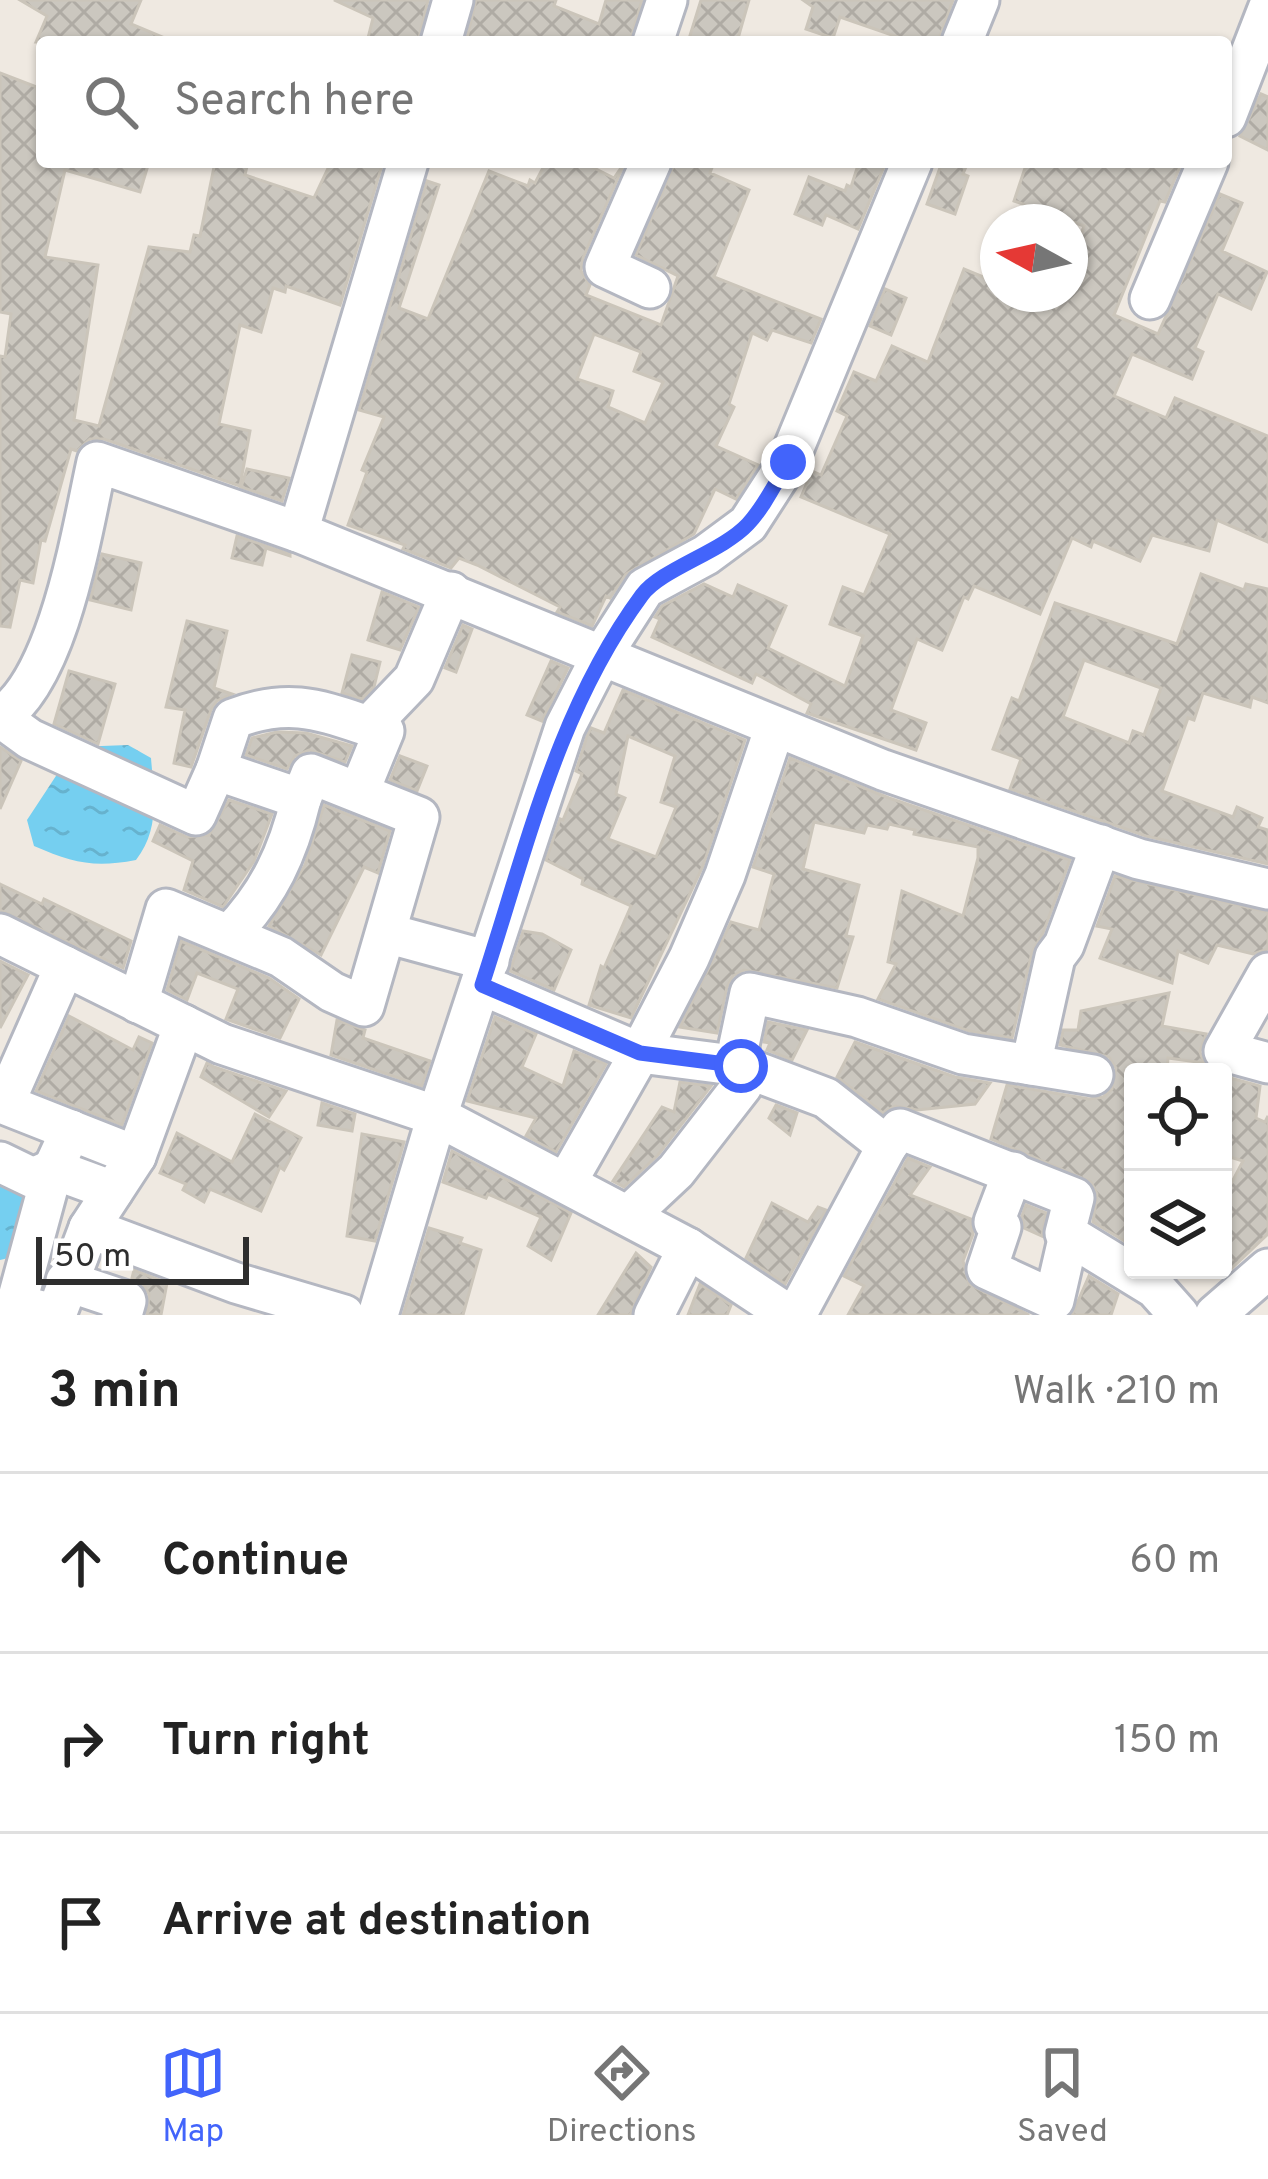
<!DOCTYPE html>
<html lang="en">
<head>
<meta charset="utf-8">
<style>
  body { margin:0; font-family:Overpass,sans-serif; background:#f2f2f2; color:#222 }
  .controls { position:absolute; right:36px; bottom:36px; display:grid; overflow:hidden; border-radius:12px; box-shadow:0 3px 9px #0004 }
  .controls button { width:108px; height:108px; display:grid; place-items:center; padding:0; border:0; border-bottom:3px solid #e0e0e0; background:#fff; color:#222; font:60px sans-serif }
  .compass { position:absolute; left:980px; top:204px; width:108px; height:108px; border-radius:50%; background:#fff; box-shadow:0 3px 9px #0004; rotate:278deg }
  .scale { position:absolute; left:36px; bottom:30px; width:213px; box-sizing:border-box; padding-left:12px; border:6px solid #2e2e2e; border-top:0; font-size:33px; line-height:42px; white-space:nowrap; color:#2e2e2e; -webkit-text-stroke:9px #fff; paint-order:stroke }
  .stop { position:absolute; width:36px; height:36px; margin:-27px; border:9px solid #4264fb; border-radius:50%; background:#fff }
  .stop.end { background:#4264fb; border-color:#fff; box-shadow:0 3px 12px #0008 }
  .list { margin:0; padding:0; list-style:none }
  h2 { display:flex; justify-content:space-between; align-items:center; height:156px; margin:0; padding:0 48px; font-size:51px }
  h2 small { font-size:39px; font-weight:400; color:#767676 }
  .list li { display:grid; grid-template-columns:78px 1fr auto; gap:36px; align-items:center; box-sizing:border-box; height:180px; padding:0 48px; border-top:3px solid #e0e0e0 }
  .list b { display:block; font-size:45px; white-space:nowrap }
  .list em { font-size:39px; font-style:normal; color:#767676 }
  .icon { flex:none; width:66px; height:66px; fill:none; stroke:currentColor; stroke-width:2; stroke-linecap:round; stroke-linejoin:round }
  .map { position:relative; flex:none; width:1268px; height:1315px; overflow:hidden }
  .search { position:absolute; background:#fff; box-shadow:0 3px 9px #0004; left:36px; right:36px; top:36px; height:132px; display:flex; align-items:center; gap:30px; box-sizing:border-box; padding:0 42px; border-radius:12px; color:#767676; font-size:45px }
  .sheet { height:696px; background:#fff }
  nav { display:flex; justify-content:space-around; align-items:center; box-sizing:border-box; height:168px; border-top:3px solid #e0e0e0; background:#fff; font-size:33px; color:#767676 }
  nav a { display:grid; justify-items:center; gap:6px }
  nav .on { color:#4264fb }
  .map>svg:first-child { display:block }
</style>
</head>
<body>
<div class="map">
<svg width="1268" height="1315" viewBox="0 0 1268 1315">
  <defs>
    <pattern id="water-ripples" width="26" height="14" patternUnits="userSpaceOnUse" patternTransform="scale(3)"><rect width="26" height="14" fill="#75cff0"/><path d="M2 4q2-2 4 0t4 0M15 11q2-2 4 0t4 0" fill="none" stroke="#66b2ce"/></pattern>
    <pattern id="building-cross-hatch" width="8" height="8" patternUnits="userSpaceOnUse" patternTransform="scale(3)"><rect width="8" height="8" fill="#cbc7bf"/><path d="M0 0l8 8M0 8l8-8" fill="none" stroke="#afaba4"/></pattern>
  </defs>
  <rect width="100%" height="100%" fill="#efe9e1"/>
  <g fill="url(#water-ripples)">
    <path d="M128 745 151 758C154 796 160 829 136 860 94 868 73 863 34 846L27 820 75 747Z"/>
    <path d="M0 1171 32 1187 17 1256 0 1260Z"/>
  </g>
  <g fill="url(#building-cross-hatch)" stroke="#cbc5ba" stroke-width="3" fill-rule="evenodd">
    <path d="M20 0H141L131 24 174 42H36L47 16Z"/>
    <path d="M334 0H428L418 42H367L373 18Z"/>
    <path d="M476 0H556L554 6 599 24 606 0H642L630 42H466Z"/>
    <path d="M701 0H749L737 42H688Z"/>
    <path d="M803 0H953L938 42H912L840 17 833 38 806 29 813 7Z"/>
    <path d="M0 73 42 89V162H149L140 192 65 170 45 257 98 265 74 420 99 426 149 247 190 252 194 235 200 236 215 162H248L245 175 314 198 331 162H383L340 305 286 286 285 292 273 288 261 332 240 325 219 424 250 431 240 486 104 439H90L77 451 71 449 45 541 41 540 33 583 20 580 10 627 0 626V356L5 357 11 314 0 312Z"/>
    <path d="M1261 94 1268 97V150L1240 136Z"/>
    <path d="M546 162H582L614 178 625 162 583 258 581 271 590 285 586 295 661 325 678 276 636 255 675 162H714L710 173 749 190 714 277 821 319 811 343 772 330 767 340 752 333 729 404 734 407 716 446 758 465 736 499 715 489 694 534 626 574 610 598 606 596 592 626 557 612 560 607 477 565 459 558 451 568 403 549 405 545 348 525 367 472 362 470 384 417 359 410 427 181 439 185 399 308 428 319 489 171 528 186 530 180 535 183ZM594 334 641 352 634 371 663 382 645 423 608 407 613 391 577 379Z"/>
    <path d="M859 162H886L858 229 826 215 822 225 795 214 809 177 845 191 847 185 851 187Z"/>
    <path d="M942 162H968L963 174 968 176 955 214 927 204Z"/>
    <path d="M1027 162H1182L1165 202 1160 201 1114 315 1158 334 1220 194 1242 203 1222 251 1267 272 1251 309 1218 294 1195 348 1203 352 1192 379 1132 354 1114 396 1166 418 1175 398 1268 436V542L1217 520 1209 551 1152 535 1140 561 1093 541 1091 547 1072 538 1040 614 974 586 968 599 964 597 942 650 917 639 891 710 926 723 916 750 807 713 811 704 756 674 752 683 652 637 660 619 655 617 662 606 704 584 733 597 738 585 786 606 768 648 845 686 863 636 830 624 843 587 864 595 890 534 801 497 812 471 821 475 847 416 837 411 854 372 876 381 892 346 928 362 964 269 998 283V294H1070V263L1084 226 1014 201Z"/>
    <path d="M885 289 906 298 891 335 870 326Z"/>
    <path d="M247 469 289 478 282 501 241 487Z"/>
    <path d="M237 536 290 554V556L266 548 262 565 232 558Z"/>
    <path d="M102 554 141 563 131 610 90 600Z"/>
    <path d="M1201 574 1244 590 1246 584 1268 589V703L1252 697 1250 707 1203 693 1194 720 1188 718 1162 791 1233 817 1237 807 1262 818 1258 827 1268 830V864L1146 836 1010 789 1021 759 993 749 1012 698 1019 701 1055 603 1177 644ZM1084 660 1161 688 1144 735 1133 731 1129 743 1063 717Z"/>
    <path d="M382 592 419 607 400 650 368 640Z"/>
    <path d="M187 621 227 631 214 688 232 694 217 701 211 710 191 767 174 763 185 710 166 707Z"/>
    <path d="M463 625 472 629 456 672 445 668Z"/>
    <path d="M352 655 380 662 374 687 362 699 342 693Z"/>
    <path d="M551 661 568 668 542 721 527 715Z"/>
    <path d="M69 671 115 684 98 744 54 724Z"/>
    <path d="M623 690 745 740 703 866 631 1018 589 1005 601 966 604 968 631 906 582 884 583 879 546 860 560 819 563 820 582 774 576 771 587 736 591 728 604 733ZM628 736 675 756 661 802 676 807 656 857 608 839 625 798 616 794Z"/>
    <path d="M277 732 306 733 352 746 345 762 309 750 295 756 287 769 246 755 252 738Z"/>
    <path d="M0 747 21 761 0 809Z"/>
    <path d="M400 756 427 766 417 791 390 780Z"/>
    <path d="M790 758 889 798 1070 860 1043 933 1032 952 1012 1038 969 1031 878 999 896 964 888 962 902 891 963 916 978 858V847L914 834 915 830 889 824 887 829 867 825 864 833 814 822 803 869 859 885 846 936 853 937 837 988 744 970 733 976 727 987 717 1033 680 1027 731 922 759 930 774 874 753 867Z"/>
    <path d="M229 800 272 814 254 861 223 907 184 890 193 861 153 841 160 825 187 837 209 835Z"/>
    <path d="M324 805 390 831 378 873 364 867 321 955 269 926 305 865Z"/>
    <path d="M1115 876 1268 912V949L1253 954 1217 945 1208 963 1178 951 1172 983 1100 958 1112 929 1097 926Z"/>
    <path d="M0 884 42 904 44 899 131 941 123 968 0 910Z"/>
    <path d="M523 931 542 934 571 950 554 990 510 971Z"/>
    <path d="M181 941 269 978 299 999 280 1038 226 1019 238 989 197 973 187 1000 167 990Z"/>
    <path d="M0 961 28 975 0 1028Z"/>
    <path d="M1169 993 1162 1026 1206 1034 1200 1052 1204 1063 1168 1058 1167 1072H1133V1246L1093 1222 1097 1194 1091 1182 991 1139 1007 1085 1089 1099 1103 1097 1112 1089 1116 1068 1109 1057 1060 1045 1063 1030H1078L1081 1011Z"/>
    <path d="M69 1016 133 1050 139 1037 152 1043 122 1125 36 1091Z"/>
    <path d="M495 1017 536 1034 522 1067 563 1086 574 1051 606 1064 556 1152 526 1136 536 1118 467 1101Z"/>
    <path d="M337 1020 365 1030 363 1038 430 1061 422 1086 331 1055Z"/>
    <path d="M768 1022 807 1030 792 1060 767 1050 770 1043 764 1042Z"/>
    <path d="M855 1042 955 1077 990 1083 975 1104 917 1110 895 1106 883 1113 837 1077Z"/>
    <path d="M207 1063 214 1067 286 1091 269 1117 201 1077Z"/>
    <path d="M1223 1076 1260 1086 1256 1118 1265 1122 1268 1116V1234L1232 1268 1223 1261V1199L1243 1161 1223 1155Z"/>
    <path d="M680 1082 711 1086 658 1155 624 1187 613 1181 662 1107 674 1112Z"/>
    <path d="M322 1103 355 1114 352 1131 318 1125Z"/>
    <path d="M776 1105 797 1113 790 1135 769 1118Z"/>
    <path d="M255 1114 301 1138 284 1170 280 1167 261 1211 210 1189 204 1202 183 1190 186 1184 160 1173 177 1133 232 1162Z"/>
    <path d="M362 1134 404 1142 375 1241 347 1236Z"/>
    <path d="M452 1151 571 1213 551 1260 528 1246 541 1217 488 1194 486 1198 443 1182Z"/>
    <path d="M908 1158 930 1167 910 1195 971 1219 973 1234 963 1261 969 1284 1029 1315H848L864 1286 844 1276Z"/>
    <path d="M772 1203 808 1222 818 1207 826 1210 785 1284 746 1258Z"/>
    <path d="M1026 1205 1046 1213 1042 1236 1024 1228 1022 1216Z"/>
    <path d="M429 1228 462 1238 460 1243 481 1250 463 1315H403Z"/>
    <path d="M636 1253 651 1267 630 1315H598Z"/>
    <path d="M134 1270 167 1283 161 1315H147L149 1294 143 1284 132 1278Z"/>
    <path d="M1089 1276 1118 1294 1111 1315H1072Z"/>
    <path d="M700 1284 731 1305 727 1315H688Z"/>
  </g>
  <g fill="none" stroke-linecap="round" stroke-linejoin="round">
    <g stroke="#b4b7c1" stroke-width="45">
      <g id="minor">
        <path d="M441 42 453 0"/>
        <path d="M653 42 667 0"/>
        <path d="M962 42 979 0"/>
        <path d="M1226 117 1268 9"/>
        <path d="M650 288 605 267 651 162"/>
        <path d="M1150 299 1208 162"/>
        <path d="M298 532 408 162"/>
        <path d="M0 717C59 680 82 530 97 462L298 532 883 770 1139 859 1268 889"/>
        <path d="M1 718 30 739 196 815 216 770 301 799 311 774 419 817 364 1006 332 992 281 957 166 909 138 1003"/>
        <path d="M369 726 414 679 451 592"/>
        <path d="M216 770 233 719C294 695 326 713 384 731L359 792"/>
        <path d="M386 933 489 961"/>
        <path d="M0 934 222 1044 437 1116 688 1248 789 1315"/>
        <path d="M230 934C269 894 288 853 301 799"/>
        <path d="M65 966 4 1104 136 1156"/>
        <path d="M1268 973 1224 1051 1268 1063"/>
        <path d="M482 985 640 1053 566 1183"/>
        <path d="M184 1025 136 1156 89 1228 236 1283 344 1315"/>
        <path d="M640 1053 741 1066 826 1098 887 1146 796 1315"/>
        <path d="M637 1058 689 958 725 875 775 727"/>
        <path d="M1031 1065 1055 957 1064 945 1101 845"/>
        <path d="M887 1146 900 1129 1074 1198 1065 1233 1155 1288 1179 1315"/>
        <path d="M0 1162 33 1178 53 1169 113 1191"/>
        <path d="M1013 1172 994 1222 1001 1227 987 1269 1054 1300 1069 1235"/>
        <path d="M628 1216 676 1171 742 1086 739 1045 750 993 857 1017 963 1054 1093 1075"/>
        <path d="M66 1281 126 1301 122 1315"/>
        <path d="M56 1314 16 1305 53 1169 71 1130"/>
        <path d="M56 1315 89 1228"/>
        <path d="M378 1315 437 1116 565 727 602 655 645 588 706 555 748 524 788 462 912 162"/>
        <path d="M654 1315 688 1248"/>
        <path d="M1215 1315 1268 1269"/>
      </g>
    </g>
    <use href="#minor" stroke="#fff" stroke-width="39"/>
  </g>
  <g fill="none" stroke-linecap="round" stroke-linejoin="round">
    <path stroke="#4264fb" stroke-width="15" d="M741 1066 640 1053 482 985C526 851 557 710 642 595 661 569 722 552 748 524 764 507 776 482 788 462"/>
  </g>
</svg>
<div class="controls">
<button><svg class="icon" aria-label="locate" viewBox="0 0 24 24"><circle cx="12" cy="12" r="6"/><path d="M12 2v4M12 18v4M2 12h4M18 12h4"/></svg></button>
<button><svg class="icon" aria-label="layers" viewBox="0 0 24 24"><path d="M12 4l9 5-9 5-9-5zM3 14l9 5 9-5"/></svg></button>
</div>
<svg class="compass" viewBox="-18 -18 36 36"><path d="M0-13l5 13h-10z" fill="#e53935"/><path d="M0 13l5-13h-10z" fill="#767676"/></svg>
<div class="scale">50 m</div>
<div class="stop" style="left:741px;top:1066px"></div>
<div class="stop end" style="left:788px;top:462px"></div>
<div class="search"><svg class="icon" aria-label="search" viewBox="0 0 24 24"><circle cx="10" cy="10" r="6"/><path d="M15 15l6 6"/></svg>Search here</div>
</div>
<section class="sheet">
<h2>3 min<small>Walk · 210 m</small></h2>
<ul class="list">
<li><svg class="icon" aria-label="ahead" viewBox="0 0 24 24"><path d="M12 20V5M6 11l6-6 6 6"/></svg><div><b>Continue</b></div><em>60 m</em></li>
<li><svg class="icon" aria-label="right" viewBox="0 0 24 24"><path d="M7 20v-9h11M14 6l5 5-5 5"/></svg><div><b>Turn right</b></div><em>150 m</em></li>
<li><svg class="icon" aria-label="arrive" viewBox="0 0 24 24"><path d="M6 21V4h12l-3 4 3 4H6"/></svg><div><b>Arrive at destination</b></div></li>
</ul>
</section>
<nav>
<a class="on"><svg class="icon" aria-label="map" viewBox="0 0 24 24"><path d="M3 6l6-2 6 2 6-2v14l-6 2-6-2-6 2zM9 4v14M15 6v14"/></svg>Map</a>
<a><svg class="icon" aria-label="directions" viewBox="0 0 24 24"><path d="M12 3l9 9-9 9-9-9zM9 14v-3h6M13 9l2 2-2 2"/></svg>Directions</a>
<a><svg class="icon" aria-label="saved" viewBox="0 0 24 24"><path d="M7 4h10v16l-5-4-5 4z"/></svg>Saved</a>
</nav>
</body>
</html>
